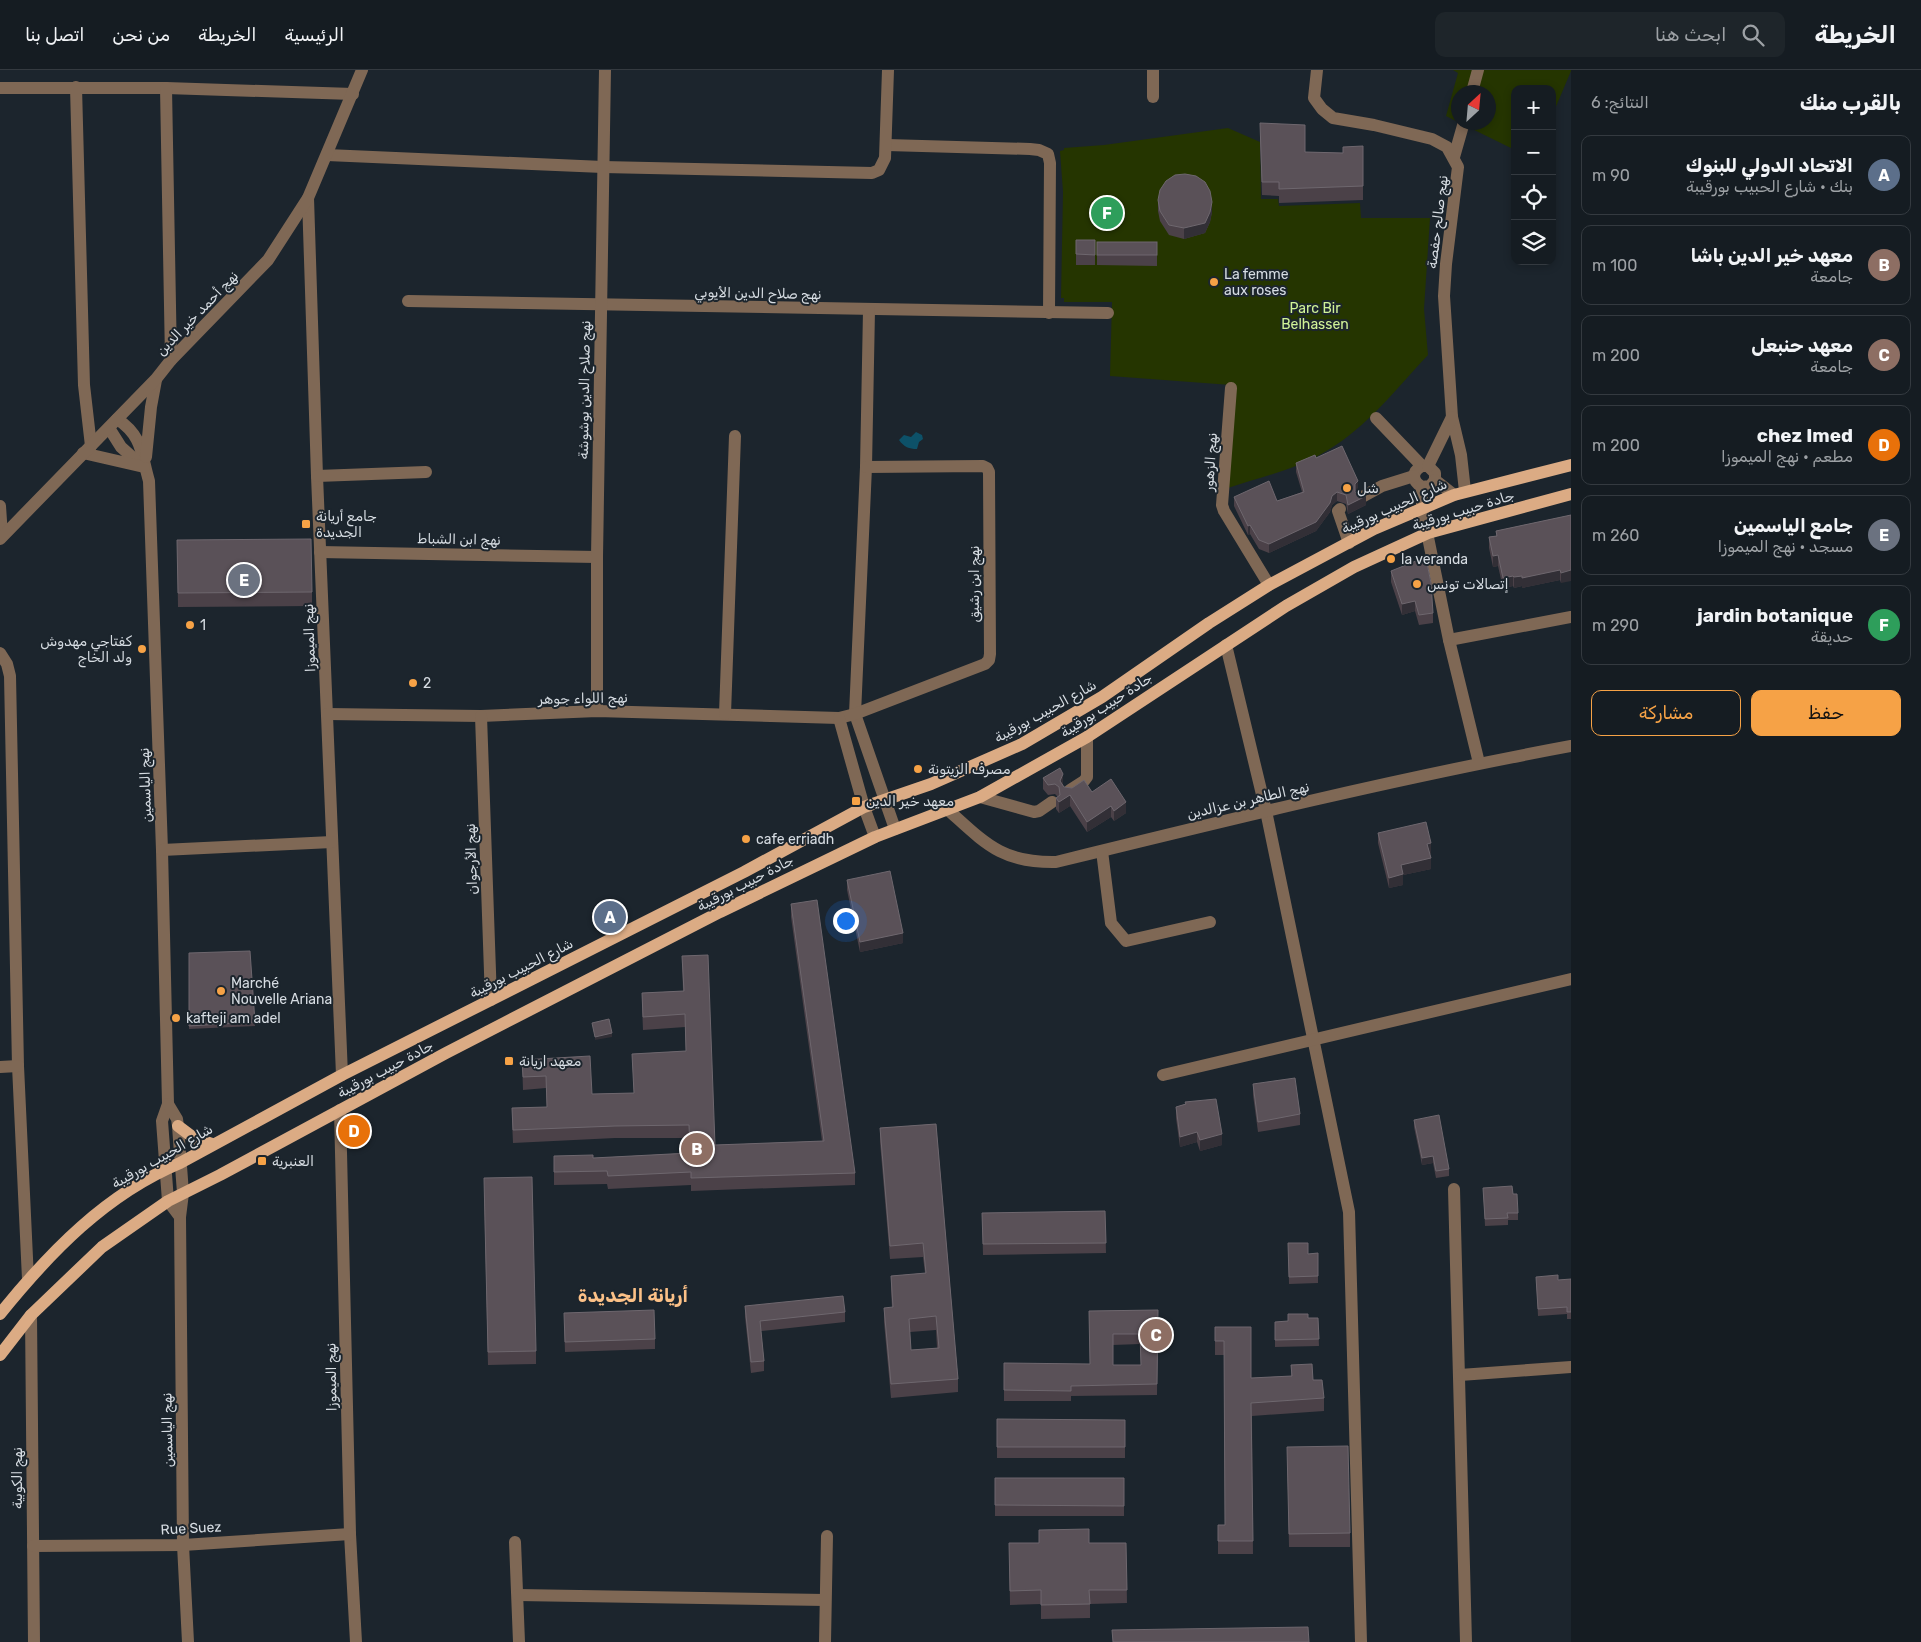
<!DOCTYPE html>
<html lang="ar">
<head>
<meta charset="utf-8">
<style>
  body { margin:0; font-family:Rubik,Vazirmatn,sans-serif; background:#1e252a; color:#f1f3f6; direction:rtl }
  .controls { position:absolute; right:15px; top:15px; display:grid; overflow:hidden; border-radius:10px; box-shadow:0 2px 8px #0003 }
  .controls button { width:45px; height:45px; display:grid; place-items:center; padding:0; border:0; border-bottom:1px solid #343a40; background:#151c22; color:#f1f3f6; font:25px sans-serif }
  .compass { position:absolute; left:1451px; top:15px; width:45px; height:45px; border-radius:50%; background:#151c22; box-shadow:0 2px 8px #0003; rotate:26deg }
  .you { position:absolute; left:845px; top:850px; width:18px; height:18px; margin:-12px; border:4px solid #fff; border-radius:50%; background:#1a73e8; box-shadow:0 0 0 8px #1a73e833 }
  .badge { display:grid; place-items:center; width:32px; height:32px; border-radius:50%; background:#f6a246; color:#fff; font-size:16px; font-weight:700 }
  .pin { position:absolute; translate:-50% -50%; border:2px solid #fff; box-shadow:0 1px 5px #0006 }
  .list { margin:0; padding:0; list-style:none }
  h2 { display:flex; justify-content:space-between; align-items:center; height:65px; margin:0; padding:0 20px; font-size:21px }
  h2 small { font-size:16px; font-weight:400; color:#9da1a5 }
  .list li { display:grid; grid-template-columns:32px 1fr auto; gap:15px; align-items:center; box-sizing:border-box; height:80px; margin:0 10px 10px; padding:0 10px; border:1px solid #343a40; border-radius:10px }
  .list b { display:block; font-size:19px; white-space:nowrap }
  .list p { margin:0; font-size:16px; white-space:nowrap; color:#9da1a5 }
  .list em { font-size:16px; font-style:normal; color:#9da1a5 }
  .actions { display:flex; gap:10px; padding:15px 20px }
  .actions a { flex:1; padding:11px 0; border:1px solid #f6a246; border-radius:10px; text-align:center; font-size:18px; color:#f6a246 }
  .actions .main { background:#f6a246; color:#111 }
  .icon { flex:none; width:28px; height:28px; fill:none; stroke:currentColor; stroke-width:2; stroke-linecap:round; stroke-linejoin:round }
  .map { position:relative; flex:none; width:1571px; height:1572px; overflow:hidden; direction:ltr }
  header { display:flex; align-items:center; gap:30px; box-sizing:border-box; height:70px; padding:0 25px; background:#151c22; border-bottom:1px solid #343a40 }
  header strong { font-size:24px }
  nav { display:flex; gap:28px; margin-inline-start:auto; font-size:18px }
  .search { width:350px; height:45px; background:#1e252a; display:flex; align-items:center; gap:12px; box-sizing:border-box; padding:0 18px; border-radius:10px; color:#9da1a5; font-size:19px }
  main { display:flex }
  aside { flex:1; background:#151c22 }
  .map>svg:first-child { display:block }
</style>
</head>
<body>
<header>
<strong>الخريطة</strong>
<div class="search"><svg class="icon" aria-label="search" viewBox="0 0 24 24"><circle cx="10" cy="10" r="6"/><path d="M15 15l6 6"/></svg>ابحث هنا</div>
<nav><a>الرئيسية</a><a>الخريطة</a><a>من نحن</a><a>اتصل بنا</a></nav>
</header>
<main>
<aside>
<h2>بالقرب منك<small>النتائج: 6</small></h2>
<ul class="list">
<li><span class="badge" style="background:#5c6f8a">A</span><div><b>الاتحاد الدولي للبنوك</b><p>بنك · شارع الحبيب بورقيبة</p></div><em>90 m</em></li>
<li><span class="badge" style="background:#8d6e63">B</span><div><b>معهد خير الدين باشا</b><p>جامعة</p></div><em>100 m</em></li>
<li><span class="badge" style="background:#8d6e63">C</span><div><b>معهد حنبعل</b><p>جامعة</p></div><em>200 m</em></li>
<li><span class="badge" style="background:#e8710a">D</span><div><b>chez Imed</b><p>مطعم · نهج الميموزا</p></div><em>200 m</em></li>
<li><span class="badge" style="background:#6b7280">E</span><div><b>جامع الياسمين</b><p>مسجد · نهج الميموزا</p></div><em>260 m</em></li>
<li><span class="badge" style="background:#2e9e5b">F</span><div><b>jardin botanique</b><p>حديقة</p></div><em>290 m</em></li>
</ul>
<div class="actions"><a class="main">حفظ</a><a>مشاركة</a></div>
</aside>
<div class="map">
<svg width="1571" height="1572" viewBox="0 0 1571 1572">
  <rect width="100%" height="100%" fill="#1c252d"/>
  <g fill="#253500">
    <path d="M1453 0H1571V1L1552 46V19H1515V80L1460 53 1488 52V22H1458V52L1446 46 1458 3Z"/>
    <path d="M1228 58 1260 72 1261 129H1278L1279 136 1360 133 1361 148H1430L1424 239 1428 285C1397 318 1367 357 1328 380 1298 399 1261 407 1228 418L1231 315 1110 306 1112 232H1064V228H1061L1063 122 1060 81 1064 80V78L1104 75Z"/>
  </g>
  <path fill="#0d5168" d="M916 362 922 365 923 369 919 372 917 379C909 379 904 377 899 370L904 365 911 367Z"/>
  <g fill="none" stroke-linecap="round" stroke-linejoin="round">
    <g stroke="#7f6855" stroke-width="12">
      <path d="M1317 0 1314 28 1322 39 1333 48 1374 55 1432 69 1447 77 1458 97 1446 194 1444 226 1452 347 1461 385 1465 421"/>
      <path d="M76 17 84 315 91 376"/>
      <path d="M0 18H166L353 24"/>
      <path d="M166 18 171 290"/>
      <path d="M1472 22 1478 0"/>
      <path d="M1153 27V0"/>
      <path d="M887 75 1030 79 1039 80 1048 84 1050 93 1049 243"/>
      <path d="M327 85 603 97 872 103 879 100 885 88 888 0"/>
      <path d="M1454 87 1464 52"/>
      <path d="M308 128 317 406 342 1005"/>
      <path d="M408 231 1108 243"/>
      <path d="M869 240 866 397 855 644 895 759"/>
      <path d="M1231 318 1222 435 1224 441 1269 515"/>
      <path d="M1376 348 1422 396H1428L1435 403V410L1430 416 1422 417C1412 411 1411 402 1422 396"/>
      <path d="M117 349C143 366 141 384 149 411L162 780 168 1034 162 1051 168 1131 180 1147"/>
      <path d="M109 358 121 377 140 394"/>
      <path d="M83 383 144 397"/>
      <path d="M146 387 151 337 156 310"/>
      <path d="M1428 396 1452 347"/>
      <path d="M317 406 426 402"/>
      <path d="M1435 410 1454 425"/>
      <path d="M1422 417V438L1449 570 1479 693"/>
      <path d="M1362 427 1382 416 1414 406"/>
      <path d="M0 436 2 466"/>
      <path d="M1340 439 1338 441 1349 473"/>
      <path d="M0 469 156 309 171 290 268 190 308 128 362 0"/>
      <path d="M320 482 597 487"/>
      <path d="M1449 570 1571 547"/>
      <path d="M1226 575 1266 741 1349 1142 1361 1572"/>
      <path d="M0 583 7 594 10 606 18 996 28 1209"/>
      <path d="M597 641V487L605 0"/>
      <path d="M327 644 481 646 597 641 839 648 855 644 985 594 989 590 990 584 989 402 987 398 983 396 866 397"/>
      <path d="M725 644 735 366"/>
      <path d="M481 646 491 930"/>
      <path d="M839 648 864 737 875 767"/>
      <path d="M1070 720 1084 711 1087 707V667"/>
      <path d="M980 727 1034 742 1039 741 1052 732"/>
      <path d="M947 739C985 773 1001 793 1056 792 1227 750 1398 708 1571 676"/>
      <path d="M162 780 332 772"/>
      <path d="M1102 781 1111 853 1126 871 1210 852"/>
      <path d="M0 997 18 996"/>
      <path d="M1163 1005 1571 909"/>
      <path d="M168 1034 177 1049 178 1056 183 1123 180 1147 183 1475 188 1572"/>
      <path d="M340 1040 350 1464 356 1572"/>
      <path d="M1454 1119 1466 1572"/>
      <path d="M31 1245 34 1572"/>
      <path d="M1460 1305 1571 1297"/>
      <path d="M515 1472 519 1572"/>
      <path d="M33 1476 183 1475 350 1464"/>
      <path d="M518 1525 825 1530"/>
      <path d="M825 1572 827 1466"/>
    </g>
    <g stroke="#dbab84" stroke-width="12">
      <path d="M178 1056 194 1068 212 1074"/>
      <path d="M0 1244C50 1182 106 1124 180 1093L342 1005 744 802 864 737 931 714 1022 674 1102 627 1209 553 1269 515 1374 459 1454 425 1571 395"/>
      <path d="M0 1285 31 1245 102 1177 168 1131 220 1105 446 983 720 842 875 767 980 727 1087 667 1286 536 1354 497 1428 463 1571 424"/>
    </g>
  </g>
  <g fill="#4b4148" fill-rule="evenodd">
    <path d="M1260 67 1305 82 1343 83 1363 76V130L1279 133V126L1262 125Z"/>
    <path d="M1158 130 1212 142 1210 152 1205 163 1184 169 1169 165 1160 151 1158 141Z"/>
    <rect x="1076" y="170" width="19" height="25"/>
    <path d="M1097 172H1157V196L1097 195Z"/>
    <path d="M1316 388 1358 420 1356 423 1366 435 1348 444 1346 434 1337 431 1332 435 1330 442 1316 461 1269 483 1259 479 1250 464 1248 465 1234 436V427L1277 431 1302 422 1296 402V393Z"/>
    <path d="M1571 445 1561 513 1560 510 1522 518V516L1514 518 1513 516 1503 518 1498 496 1493 497 1489 478V467L1496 466V461Z"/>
    <path d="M177 470 312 522V536L178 537Z"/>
    <path d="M1391 501 1433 543V553L1419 555 1415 541 1402 545 1391 512Z"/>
    <path d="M1043 708 1063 714V716L1064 717 1092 722 1126 743 1114 751 1111 747 1087 762 1070 736 1059 743 1056 739V728L1058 727 1055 724 1048 725 1043 719Z"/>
    <path d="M1378 763 1431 784H1430L1431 799 1403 805V815L1389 818 1378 773Z"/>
    <path d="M847 810 903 873 860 882 847 820Z"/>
    <path d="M791 834 855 1103V1115L691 1121V1115L608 1119 607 1114 554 1115V1086L593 1088 689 1083V1068H615L513 1073 512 1051V1038L547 1037 546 1018 523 1020 522 990 592 1024 634 1023 632 984 686 981 685 957 643 960 642 936V923L683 921 682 886 715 1075 822 1071 791 847Z"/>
    <path d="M189 883 255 952V956L189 959Z"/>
    <path d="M1253 1014 1300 1044V1055L1258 1062 1253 1025Z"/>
    <path d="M1185 1032 1222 1075 1200 1081 1197 1072 1180 1077 1176 1048V1037L1185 1034Z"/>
    <path d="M1414 1050 1449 1099V1106L1436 1108 1433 1093 1422 1095 1414 1057Z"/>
    <path d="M936 1054 958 1309V1322L891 1328 884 1252V1238H892L891 1220V1206L925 1203 923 1187 890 1189 880 1072V1058ZM936 1260 937 1278 911 1280 910 1262Z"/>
    <path d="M1483 1118 1513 1124 1518 1143V1150H1508V1155L1485 1156Z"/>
    <path d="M484 1122 536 1281V1294L488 1295Z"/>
    <path d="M1105 1141 1106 1183 983 1185 982 1143Z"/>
    <path d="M1288 1173 1308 1184 1318 1183V1213L1289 1214Z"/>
    <path d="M1536 1207 1558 1210 1571 1209V1249H1567V1244L1538 1246Z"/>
    <path d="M745 1236 845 1242V1252L761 1261 764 1291V1301L751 1303 745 1247Z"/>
    <path d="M1158 1240 1157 1325 1071 1326V1331H1004V1293L1090 1294 1089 1241ZM1140 1274 1141 1295H1113V1275Z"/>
    <path d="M1308 1248H1318L1319 1276 1275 1277V1252L1288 1251Z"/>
    <path d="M564 1253 655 1269V1279L565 1282Z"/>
    <path d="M1215 1257 1251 1308 1291 1306V1295L1313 1310 1324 1328V1341L1252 1346 1253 1484H1218V1455H1225L1224 1285H1215Z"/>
    <path d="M997 1349 1125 1350V1388H997Z"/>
    <path d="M1287 1377 1350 1463V1477H1289Z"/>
    <rect x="995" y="1408" width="129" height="38"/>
    <path d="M1009 1473H1126L1127 1533 1090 1534V1548L1041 1549V1534L1010 1535Z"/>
  </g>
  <g fill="#322f36">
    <path d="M1212 132V142L1210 152 1205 163 1184 169V158Z"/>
    <path d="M1358 411V420L1355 423V414Z"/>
    <path d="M1337 422V431L1332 435 1330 442 1316 461 1269 483V474Z"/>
    <path d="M1366 426V435L1348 444V435Z"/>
    <path d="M1250 455V464L1248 465V456Z"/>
    <path d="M1498 485V496L1493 497V486Z"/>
    <path d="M1560 500V510L1522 518V508Z"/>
    <path d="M1571 500V511L1561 513V503Z"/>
    <path d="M1513 506V516L1503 518V508Z"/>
    <path d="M1522 506V516L1514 518V507Z"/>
    <path d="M1415 531V541L1402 545V534Z"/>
    <path d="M1063 704V714L1060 722V711Z"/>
    <path d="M1070 725V736L1059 743V732Z"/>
    <path d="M1126 732V743L1114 751V741Z"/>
    <path d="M1111 736V747L1087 762V752Z"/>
    <path d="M1431 773V784L1427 785V774Z"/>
    <path d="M1431 788V799L1403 805V815L1389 818V808L1401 795Z"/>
    <path d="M903 863V873L860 882V872Z"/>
    <path d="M612 963V967L595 970V967Z"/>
    <path d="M1197 1062V1072L1180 1077V1067Z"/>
    <path d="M1222 1064V1075L1200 1081V1070Z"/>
    <path d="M1433 1086V1093L1422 1095V1088Z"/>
  </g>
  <g fill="#5a5158" stroke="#6e676e" fill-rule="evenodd">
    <path d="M1260 53 1305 55V82L1343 83V77L1363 76V116L1279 119V112H1262Z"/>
    <path d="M1185 104 1196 106 1205 112 1210 121 1212 132 1210 142 1205 153 1184 158 1169 155 1160 141 1158 130 1160 120 1166 111 1175 105Z"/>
    <path d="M1076 170H1095V185L1076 184Z"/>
    <rect x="1097" y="172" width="60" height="13"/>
    <path d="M1342 376 1358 411 1355 414V422L1358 425 1366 426 1348 435 1346 425 1337 422 1332 426 1330 433 1316 452 1269 474 1259 470 1250 455 1248 456 1234 427 1269 411 1277 431 1304 422 1296 393 1315 385 1316 388Z"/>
    <path d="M1571 445V500L1561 503 1560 500 1522 508V506L1514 507 1513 506 1503 508 1498 485 1493 486 1489 467 1497 466 1496 461Z"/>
    <path d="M311 469 312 522 178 523 177 470Z"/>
    <path d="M1421 489 1427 493 1431 513 1433 543 1419 545 1415 531 1402 534 1391 501Z"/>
    <path d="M1060 698 1063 704 1060 711 1064 717 1072 718 1084 710 1092 722 1111 709 1126 732 1114 741 1111 736 1087 752 1070 725 1059 732 1056 728 1060 725 1059 717 1055 714 1048 715 1043 708Z"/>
    <path d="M1426 752 1431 773 1427 774 1431 788 1401 795 1403 804 1389 808 1378 763Z"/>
    <path d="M890 801 903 863 860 872 847 810Z"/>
    <path d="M817 830 855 1103 691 1108V1102L608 1106 607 1101 554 1102V1086L593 1085V1088L690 1083 689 1055 615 1056 513 1060 512 1038 547 1037 546 1006 523 1007 522 990 590 986 592 1024 634 1023 632 984 686 981 685 944 643 947 642 923 684 921 682 886 708 885 715 1075 824 1071 791 834Z"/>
    <path d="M250 881 255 952 189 956V883Z"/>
    <path d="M609 949 612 963 595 967 592 953Z"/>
    <path d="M1295 1008 1300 1044 1258 1052 1253 1014Z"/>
    <path d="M1216 1029 1222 1064 1200 1070 1197 1062 1180 1067 1176 1037 1186 1034 1185 1032Z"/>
    <path d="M1439 1045 1449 1099 1436 1101 1433 1086 1422 1088 1414 1050Z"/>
    <path d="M936 1054 958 1309 891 1314 884 1238 893 1237 891 1206 926 1203 923 1173 890 1176 880 1058ZM936 1246 939 1278 911 1280 909 1249Z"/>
    <path d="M532 1107 536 1281 488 1282 484 1108Z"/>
    <path d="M1512 1116 1513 1124H1517L1518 1143H1507L1508 1148 1485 1149 1483 1118Z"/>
    <path d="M1105 1141 1106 1173 983 1174 982 1143Z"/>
    <path d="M1288 1173H1308V1184L1318 1183V1206L1289 1207Z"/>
    <path d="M1558 1205V1210L1571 1209V1242H1567V1237L1538 1239 1536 1207Z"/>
    <path d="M843 1226 845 1242 760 1251 764 1291 751 1292 745 1236Z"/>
    <path d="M654 1240 655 1269 565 1272 564 1243Z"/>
    <path d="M1158 1240 1157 1314 1071 1316V1321L1004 1320V1293L1090 1294 1089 1241ZM1113 1264H1140L1141 1295H1113Z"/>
    <path d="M1288 1244H1308V1248H1318L1319 1269 1275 1270V1252L1288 1251Z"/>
    <path d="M1215 1257H1251V1308L1292 1306 1291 1295 1312 1294 1313 1310H1322L1324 1328 1251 1333 1253 1471H1218V1455H1225L1224 1271H1215Z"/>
    <path d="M997 1349 1125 1350V1377H997Z"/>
    <path d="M1348 1376 1350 1463 1289 1464 1287 1377Z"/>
    <path d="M995 1408H1124V1436L995 1435Z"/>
    <path d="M1089 1459V1473H1126L1127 1520H1089L1090 1534 1041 1535V1520L1010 1521 1009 1473H1039V1460Z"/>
    <path d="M1308 1557 1309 1572H1113L1112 1560Z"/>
  </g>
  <g fill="#f6a246" stroke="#1c252d" stroke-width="2">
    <circle cx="1214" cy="212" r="5"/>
    <circle cx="1347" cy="418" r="5"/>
    <rect x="301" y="449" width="10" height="10" rx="2.5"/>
    <circle cx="1391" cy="489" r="5"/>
    <circle cx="1417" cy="514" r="5"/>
    <circle cx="190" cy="555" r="5"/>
    <circle cx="142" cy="579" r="5"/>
    <circle cx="413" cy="613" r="5"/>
    <circle cx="918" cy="699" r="5"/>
    <rect x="851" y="726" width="10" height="10" rx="2.5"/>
    <circle cx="746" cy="769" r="5"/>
    <circle cx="221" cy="921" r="5"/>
    <circle cx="176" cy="948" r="5"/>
    <rect x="504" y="986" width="10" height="10" rx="2.5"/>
    <rect x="257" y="1086" width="10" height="10" rx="2.5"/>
  </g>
  <g text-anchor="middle" stroke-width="4" stroke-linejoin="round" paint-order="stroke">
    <g font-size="14" fill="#d6dce2" stroke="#1c252d">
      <text transform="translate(1437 152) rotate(-83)" y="5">نهج صالح حفصة</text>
      <text transform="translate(758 223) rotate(1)" y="5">نهج صلاح الدين الأيوبي</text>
      <text transform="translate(197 243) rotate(-46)" y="5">نهج أحمد خير الدين</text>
      <text transform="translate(584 320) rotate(-89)" y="5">نهج صلاح الدين بوشوشة</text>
      <text transform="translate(1210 392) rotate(-86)" y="5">نهج الزهور</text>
      <text transform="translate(1394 436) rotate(-24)" y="5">شارع الحبيب بورقيبة</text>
      <text transform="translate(1463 440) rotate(-17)" y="5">جادة حبيب بورقيبة</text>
      <text transform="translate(459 469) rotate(1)" y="5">نهج ابن الشباط</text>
      <text transform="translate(974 514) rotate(-90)" y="5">نهج ابن رشيق</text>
      <text transform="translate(309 568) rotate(-92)" y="5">نهج الميموزا</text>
      <text transform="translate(583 628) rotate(-1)" y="5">نهج اللواء جوهر</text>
      <text transform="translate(1106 635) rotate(-33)" y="5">جادة حبيب بورقيبة</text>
      <text transform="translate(1045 641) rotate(-29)" y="5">شارع الحبيب بورقيبة</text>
      <text transform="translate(145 715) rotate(-92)" y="5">نهج الياسمين</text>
      <text transform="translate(1248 730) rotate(-13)" y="5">نهج الطاهر بن عزالدين</text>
      <text transform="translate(471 789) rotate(-92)" y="5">نهج الأرجوان</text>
      <text transform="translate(745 813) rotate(-27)" y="5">جادة حبيب بورقيبة</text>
      <text transform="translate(521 898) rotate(-27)" y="5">شارع الحبيب بورقيبة</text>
      <text transform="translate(385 999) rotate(-28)" y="5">جادة حبيب بورقيبة</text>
      <text transform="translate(162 1086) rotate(-30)" y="5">شارع الحبيب بورقيبة</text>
      <text transform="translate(331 1307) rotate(-91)" y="5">نهج الميموزا</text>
      <text transform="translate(167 1360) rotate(-91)" y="5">نهج الياسمين</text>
      <text transform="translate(17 1408) rotate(-90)" y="5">نهج الكوبية</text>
      <text transform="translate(191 1458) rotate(-3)" y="5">Rue Suez</text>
    </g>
    <g font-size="14" fill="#d6dce2" stroke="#1c252d" text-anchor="start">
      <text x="1224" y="209">La femme<tspan x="1224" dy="16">aux roses</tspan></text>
      <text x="1357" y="423">شل</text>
      <text x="316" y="451">جامع أريانة<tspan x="316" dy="16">الجديدة</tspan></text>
      <text x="1401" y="494">la veranda</text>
      <text x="1427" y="519">إتصالات تونس</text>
      <text x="200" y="560">1</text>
      <text x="132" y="576" text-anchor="end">كفتاجي مهدوش<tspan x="132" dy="16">ولد الخاج</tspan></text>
      <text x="423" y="618">2</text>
      <text x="928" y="704">مصرف الزيتونة</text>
      <text x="866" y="736">معهد خير الدين</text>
      <text x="756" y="774">cafe erriadh</text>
      <text x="231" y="918">Marché<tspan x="231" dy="16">Nouvelle Ariana</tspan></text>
      <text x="186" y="953">kafteji am adel</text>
      <text x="519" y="996">معهد اريانة</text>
      <text x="272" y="1096">العنبرية</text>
    </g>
    <g font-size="14" fill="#d0f297" stroke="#1c252d">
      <text x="1315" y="243">Parc Bir<tspan x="1315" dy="16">Belhassen</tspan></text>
    </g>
    <g font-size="19" font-weight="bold" fill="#fcc187" stroke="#1c252d">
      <text x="633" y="1232">أريانة الجديدة</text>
    </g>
  </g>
</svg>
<div class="controls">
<button>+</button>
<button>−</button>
<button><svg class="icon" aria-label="locate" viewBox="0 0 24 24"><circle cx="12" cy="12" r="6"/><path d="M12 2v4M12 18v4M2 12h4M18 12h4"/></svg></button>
<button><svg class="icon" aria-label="layers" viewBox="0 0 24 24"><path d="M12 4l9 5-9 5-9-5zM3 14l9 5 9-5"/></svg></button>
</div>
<svg class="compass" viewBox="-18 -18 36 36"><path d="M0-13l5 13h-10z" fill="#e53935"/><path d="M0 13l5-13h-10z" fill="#9da1a5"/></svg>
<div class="you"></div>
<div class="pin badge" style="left:610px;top:847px;background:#5c6f8a">A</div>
<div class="pin badge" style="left:697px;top:1079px;background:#8d6e63">B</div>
<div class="pin badge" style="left:1156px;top:1265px;background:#8d6e63">C</div>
<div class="pin badge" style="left:354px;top:1061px;background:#e8710a">D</div>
<div class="pin badge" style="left:244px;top:510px;background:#6b7280">E</div>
<div class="pin badge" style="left:1107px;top:143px;background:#2e9e5b">F</div>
</div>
</main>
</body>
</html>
